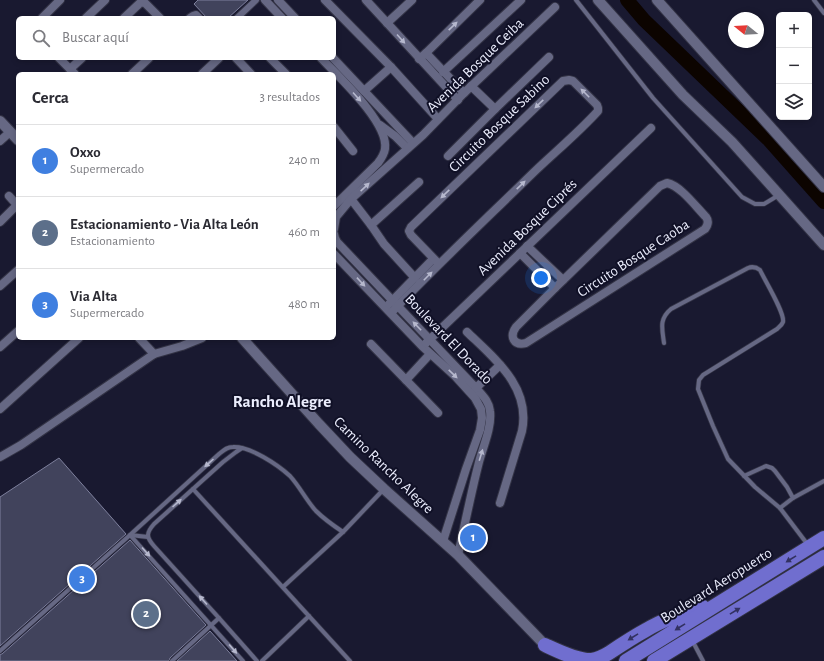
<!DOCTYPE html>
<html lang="es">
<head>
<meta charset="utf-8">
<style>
  body { margin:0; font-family:"Alegreya Sans",sans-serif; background:#f2f2f3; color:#2b2b33 }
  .controls { position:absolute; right:12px; top:12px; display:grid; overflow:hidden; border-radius:6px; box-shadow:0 2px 6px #0003 }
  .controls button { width:36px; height:36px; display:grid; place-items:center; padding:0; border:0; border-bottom:1px solid #e1e1e2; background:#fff; color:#2b2b33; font:20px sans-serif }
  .compass { position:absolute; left:728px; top:12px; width:36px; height:36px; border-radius:50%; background:#fff; box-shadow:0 2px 6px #0003; rotate:288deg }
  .you { position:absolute; left:541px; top:278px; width:14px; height:14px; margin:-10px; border:3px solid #fff; border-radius:50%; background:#1a73e8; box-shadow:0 0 0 6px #1a73e833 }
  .badge { display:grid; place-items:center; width:26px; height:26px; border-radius:50%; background:#0b8043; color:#fff; font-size:13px; font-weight:700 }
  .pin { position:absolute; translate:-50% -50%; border:2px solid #fff; box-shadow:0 1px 4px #0006 }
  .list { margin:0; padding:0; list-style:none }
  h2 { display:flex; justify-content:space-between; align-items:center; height:52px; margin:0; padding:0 16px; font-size:17px }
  h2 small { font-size:13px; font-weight:400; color:#7c7c81 }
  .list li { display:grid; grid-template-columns:26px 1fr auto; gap:12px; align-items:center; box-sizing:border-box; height:72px; padding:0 16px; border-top:1px solid #e1e1e2 }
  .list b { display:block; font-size:15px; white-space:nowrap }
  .list p { margin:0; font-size:13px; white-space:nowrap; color:#7c7c81 }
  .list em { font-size:13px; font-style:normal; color:#7c7c81 }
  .icon { flex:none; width:22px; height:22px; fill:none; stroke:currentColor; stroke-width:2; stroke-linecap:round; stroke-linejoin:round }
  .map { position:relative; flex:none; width:824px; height:661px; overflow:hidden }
  .search { position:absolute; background:#fff; box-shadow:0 2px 6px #0003; left:16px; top:16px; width:320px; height:44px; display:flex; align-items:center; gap:10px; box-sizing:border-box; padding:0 14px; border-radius:6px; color:#7c7c81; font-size:15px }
  .panel { position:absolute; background:#fff; box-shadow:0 2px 6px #0003; left:16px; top:72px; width:320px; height:268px; border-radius:6px }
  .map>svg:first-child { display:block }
</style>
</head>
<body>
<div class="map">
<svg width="824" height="661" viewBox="0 0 824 661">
  <rect width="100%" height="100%" fill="#191930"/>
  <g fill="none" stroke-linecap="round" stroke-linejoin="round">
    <path stroke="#0c0400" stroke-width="14" d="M627 0 644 20 769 140 824 202"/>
  </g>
  <g fill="#41435c" stroke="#7e809d">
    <path d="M198 0H248L228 18H207L194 4Z"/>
    <path d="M59 458 126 534 0 646V497Z"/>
    <path d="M130 540 206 625 170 658 169 661H0V654H2Z"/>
    <path d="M210 631 237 661H177Z"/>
  </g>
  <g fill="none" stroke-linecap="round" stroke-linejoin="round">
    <g stroke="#333345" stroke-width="5.5">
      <g id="service">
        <path d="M576 0 653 98 742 197 755 204H764L779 195"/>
        <path d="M814 0 824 13"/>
        <path d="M664 343C662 328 659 319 671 309L748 268C753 266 756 267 760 270 764 279 785 313 783 322 782 325 779 327 777 329L703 375 699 380 698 389 713 426 728 459 755 487 780 508 808 545"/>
        <path d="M242 448 236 452 223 462 154 524C146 533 146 537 154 546L219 618 257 661"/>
        <path d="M744 476 766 466 772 468 775 471 787 487 793 498 780 508"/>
        <path d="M193 489 350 661"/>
        <path d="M793 498 824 481"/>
        <path d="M283 587 343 532"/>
        <path d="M692 640 703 661"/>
        <path d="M0 651 130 535 148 537"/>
        <path d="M172 661 219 618"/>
        <path d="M243 661 130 535 219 454C224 450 227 447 233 447 250 446 278 465 290 476 300 487 306 500 316 511 324 519 334 526 343 532L383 490"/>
        <path d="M262 661 309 616"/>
      </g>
    </g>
    <g stroke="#333345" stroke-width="8">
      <path id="pedestrian" d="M237 18 256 0"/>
    </g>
    <g stroke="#333345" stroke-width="10">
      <g id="minor">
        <path d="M265 0 282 18"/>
        <path d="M278 0 295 18"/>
        <path d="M325 0 391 67 438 119"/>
        <path d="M366 0 458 100"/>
        <path d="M42 18 60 0"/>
        <path d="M86 18 105 0"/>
        <path d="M124 18 140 3 144 2 160 18"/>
        <path d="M190 18 193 16 196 15 199 18"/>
        <path d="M387 23 412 0"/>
        <path d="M426 53 464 93"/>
        <path d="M59 58 75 74"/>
        <path d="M236 58 251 74"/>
        <path d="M270 58 286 74"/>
        <path d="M321 58C339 77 389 123 385 149 384 155 381 159 378 163L334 206"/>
        <path d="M333 58 413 143"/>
        <path d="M419 59 426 53 480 0"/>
        <path d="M70 69 82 58"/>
        <path d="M443 72 521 0"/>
        <path d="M132 74 149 58"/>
        <path d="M202 74 219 58"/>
        <path d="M471 86 495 109"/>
        <path d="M364 91 391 67"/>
        <path d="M380 125 395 136 407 148"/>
        <path d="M334 127 353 151"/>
        <path d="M0 141 10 132"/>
        <path d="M448 156 495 109 549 57"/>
        <path d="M667 183C681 186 696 207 706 217 709 221 708 225 705 229L526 343C514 346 509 337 516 327L555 288 660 186Z"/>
        <path d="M9 196 18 206"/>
        <path d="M351 199 371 225 384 244 415 278"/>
        <path d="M0 222 17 205"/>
        <path d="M371 225 419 182"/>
        <path d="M334 229 336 217 351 199 423 135 464 93 555 7"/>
        <path d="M334 234 335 238 337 242 392 300 476 388C482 395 489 401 490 411 492 427 483 447 479 462 471 493 465 524 458 555"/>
        <path d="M527 246 563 280"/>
        <path d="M520 253 555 288"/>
        <path d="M334 254 422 346 455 376 475 398 481 409 482 418 480 430 466 469 443 541"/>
        <path d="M0 286 18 270"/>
        <path d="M389 304 433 259"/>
        <path d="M391 313C437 265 486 219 534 172 555 152 578 133 598 111V108L597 105 573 81 569 80 563 81 411 227 409 231 411 235 439 264"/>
        <path d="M467 332C495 359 531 387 522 431L500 503"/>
        <path d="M139 338 154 354"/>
        <path d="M426 343 651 128"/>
        <path d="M371 344 438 413"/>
        <path d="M0 347 18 331"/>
        <path d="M406 380 430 354"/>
        <path d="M476 388 500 365"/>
        <path d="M0 409 79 338"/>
        <path d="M0 457 21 445 154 354 182 346 202 338"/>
      </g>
    </g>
    <g stroke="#333345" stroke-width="12">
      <g id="tertiary">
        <path d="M598 0 683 95 732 142 824 245"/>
        <path d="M657 0 824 187"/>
        <path d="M0 121 18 140"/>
        <path d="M242 338 319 424 350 457 384 489 458 555 545 645"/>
      </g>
    </g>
    <g stroke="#333345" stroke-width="16">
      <g id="trunk">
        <path d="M545 645C558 651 578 661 592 660 598 659 604 656 609 653 621 645 633 637 646 630 664 619 684 613 703 607"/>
        <path d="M626 661 824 538"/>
        <path d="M654 661 824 557"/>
      </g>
    </g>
    <use href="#service" stroke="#666884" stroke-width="4"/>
    <use href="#pedestrian" stroke="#666884" stroke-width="6"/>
    <use href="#minor" stroke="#666884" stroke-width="8"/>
    <use href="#tertiary" stroke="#666884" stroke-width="10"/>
    <use href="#trunk" stroke="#706ecf" stroke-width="14"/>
  </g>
  <defs><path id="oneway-solid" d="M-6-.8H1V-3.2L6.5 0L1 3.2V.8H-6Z"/></defs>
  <g fill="#b6b8cd">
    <use href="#oneway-solid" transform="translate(453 26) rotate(-44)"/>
    <use href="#oneway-solid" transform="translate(401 39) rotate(48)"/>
    <use href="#oneway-solid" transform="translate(585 93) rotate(-135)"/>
    <use href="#oneway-solid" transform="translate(357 97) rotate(48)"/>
    <use href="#oneway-solid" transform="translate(539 104) rotate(136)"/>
    <use href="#oneway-solid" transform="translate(521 185) rotate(-44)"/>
    <use href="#oneway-solid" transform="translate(365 187) rotate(-43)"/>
    <use href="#oneway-solid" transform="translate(445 194) rotate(136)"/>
    <use href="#oneway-solid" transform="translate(428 276) rotate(-45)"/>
    <use href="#oneway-solid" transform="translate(361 282) rotate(47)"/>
    <use href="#oneway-solid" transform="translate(417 326) rotate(-134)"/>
    <use href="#oneway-solid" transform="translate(453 374) rotate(44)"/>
    <use href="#oneway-solid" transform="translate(481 455) rotate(-73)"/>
    <use href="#oneway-solid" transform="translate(209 463) rotate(138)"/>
    <use href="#oneway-solid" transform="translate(177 503) rotate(-42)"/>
    <use href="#oneway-solid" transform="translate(146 552) rotate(48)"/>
    <use href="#oneway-solid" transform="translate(203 600) rotate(-132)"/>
    <use href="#oneway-solid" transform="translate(233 649) rotate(49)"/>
  </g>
  <g fill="#323161">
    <use href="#oneway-solid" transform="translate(791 559) rotate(148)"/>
    <use href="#oneway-solid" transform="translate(735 611) rotate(-31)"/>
    <use href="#oneway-solid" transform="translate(680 627) rotate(148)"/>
    <use href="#oneway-solid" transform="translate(633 637) rotate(148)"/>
  </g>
  <g text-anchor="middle" stroke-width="4" stroke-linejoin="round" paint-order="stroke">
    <g font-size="15" fill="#ebedfd" stroke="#101026">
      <text transform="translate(475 65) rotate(-44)" y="5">Avenida Bosque Ceiba</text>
      <text transform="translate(499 123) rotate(-44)" y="5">Circuito Bosque Sabino</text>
      <text transform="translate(527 227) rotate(-44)" y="5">Avenida Bosque Ciprés</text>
      <text transform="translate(633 258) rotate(-33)" y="5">Circuito Bosque Caoba</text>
      <text transform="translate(449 339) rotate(46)" y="5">Boulevard El Dorado</text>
      <text transform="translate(384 465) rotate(44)" y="5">Camino Rancho Alegre</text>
      <text transform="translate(716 585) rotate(-32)" y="5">Boulevard Aeropuerto</text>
    </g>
    <g font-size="17" font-weight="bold" fill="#ebedfd" stroke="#101026">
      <text x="282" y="407">Rancho Alegre</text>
    </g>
  </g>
</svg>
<div class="controls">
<button>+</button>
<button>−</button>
<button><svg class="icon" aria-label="layers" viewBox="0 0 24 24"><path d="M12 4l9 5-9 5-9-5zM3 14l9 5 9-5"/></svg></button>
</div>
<svg class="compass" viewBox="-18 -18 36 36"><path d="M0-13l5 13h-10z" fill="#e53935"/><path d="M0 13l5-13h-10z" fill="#7c7c81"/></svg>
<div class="you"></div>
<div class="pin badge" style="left:473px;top:538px;background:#3f7fe0">1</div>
<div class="pin badge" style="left:146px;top:614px;background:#5c6f8a">2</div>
<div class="pin badge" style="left:82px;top:579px;background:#3f7fe0">3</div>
<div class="search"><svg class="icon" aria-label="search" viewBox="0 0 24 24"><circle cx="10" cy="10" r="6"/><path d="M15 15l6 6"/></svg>Buscar aquí</div>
<section class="panel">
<h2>Cerca<small>3 resultados</small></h2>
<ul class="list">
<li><span class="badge" style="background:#3f7fe0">1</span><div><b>Oxxo</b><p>Supermercado</p></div><em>240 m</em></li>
<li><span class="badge" style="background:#5c6f8a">2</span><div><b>Estacionamiento - Via Alta León</b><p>Estacionamiento</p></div><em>460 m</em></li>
<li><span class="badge" style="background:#3f7fe0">3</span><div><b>Via Alta</b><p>Supermercado</p></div><em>480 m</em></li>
</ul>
</section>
</div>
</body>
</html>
